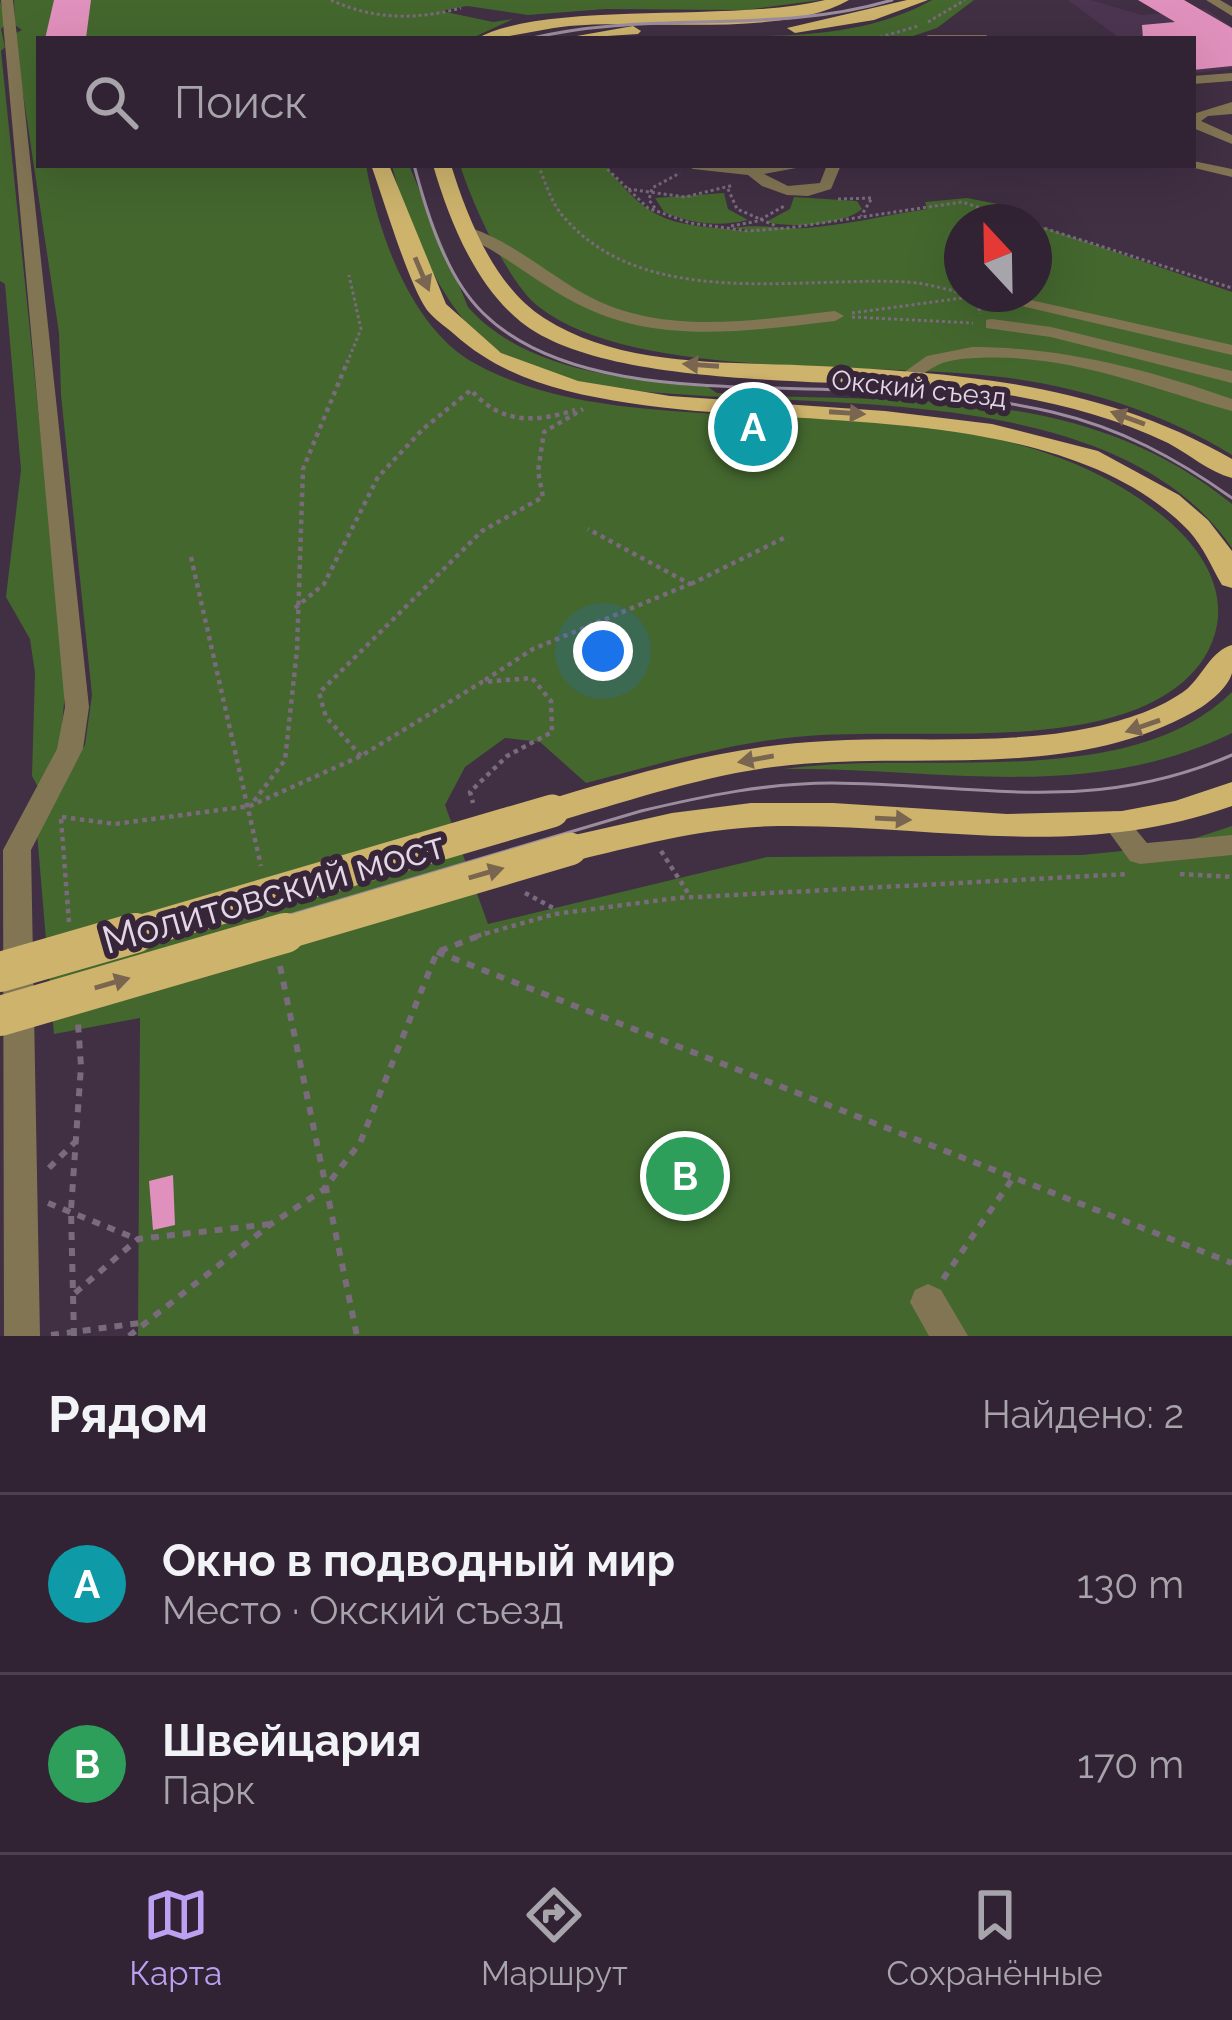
<!DOCTYPE html>
<html lang="ru">
<head>
<meta charset="utf-8">
<style>
  body { margin:0; font-family:Raleway,sans-serif; background:#392b3b; color:#f1f3f6 }
  .compass { position:absolute; left:944px; top:204px; width:108px; height:108px; border-radius:50%; background:#312333; box-shadow:0 12px 48px #0002; rotate:338deg }
  .you { position:absolute; left:603px; top:651px; width:42px; height:42px; margin:-30px; border:9px solid #fff; border-radius:50%; background:#1a73e8; box-shadow:0 0 0 18px #1a73e833 }
  .badge { display:grid; place-items:center; width:78px; height:78px; border-radius:50%; background:#bca0f2; color:#fff; font-size:39px; font-weight:700 }
  .pin { position:absolute; translate:-50% -50%; border:6px solid #fff; box-shadow:0 3px 12px #0006 }
  .list { margin:0; padding:0; list-style:none }
  h2 { display:flex; justify-content:space-between; align-items:center; height:156px; margin:0; padding:0 48px; font-size:51px }
  h2 small { font-size:39px; font-weight:400; color:#a8a4ac }
  .list li { display:grid; grid-template-columns:78px 1fr auto; gap:36px; align-items:center; box-sizing:border-box; height:180px; padding:0 48px; border-top:3px solid #4c404e }
  .list b { display:block; font-size:45px; white-space:nowrap }
  .list p { margin:0; font-size:39px; white-space:nowrap; color:#a8a4ac }
  .list em { font-size:39px; font-style:normal; color:#a8a4ac }
  .icon { flex:none; width:66px; height:66px; fill:none; stroke:currentColor; stroke-width:2; stroke-linecap:round; stroke-linejoin:round }
  .map { position:relative; flex:none; width:1232px; height:1336px; overflow:hidden }
  .search { position:absolute; background:#312333; box-shadow:0 12px 48px #0002; left:36px; right:36px; top:36px; height:132px; display:flex; align-items:center; gap:30px; box-sizing:border-box; padding:0 42px; border-radius:0px; color:#a8a4ac; font-size:45px }
  .sheet { height:516px; background:#312333 }
  nav { display:flex; justify-content:space-around; align-items:center; box-sizing:border-box; height:168px; border-top:3px solid #4c404e; background:#312333; font-size:33px; color:#a8a4ac }
  nav a { display:grid; justify-items:center; gap:6px }
  nav .on { color:#bca0f2 }
  .map>svg:first-child { display:block }
</style>
</head>
<body>
<div class="map">
<svg width="1232" height="1336" viewBox="0 0 1232 1336">
  <rect width="100%" height="100%" fill="#412f44"/>
  <path fill="#4c3550" d="M1068 0H1090L1142 15 1206 9 1232 27V69L1193 73V39H1121Z"/>
  <g fill="#44672e">
    <path d="M0 0 6 24 1 29 5 47 1 51 66 680 60 749 38 787 32 776 35 673 30 639 6 597 21 470 5 284 0 281Z"/>
    <path d="M14 0H821L745 10 605 9 528 15 467 6 441 11 493 22 513 19 470 39H39V165H366C378 234 412 330 476 364 540 399 615 407 686 412 849 423 1041 409 1171 523 1200 549 1224 585 1217 625 1208 673 1166 700 1123 714 1032 744 904 729 807 736 731 742 659 764 586 783L540 742 505 738 465 767 445 805 488 924 767 857 1082 855 1171 846 1232 826V1336H138L140 1018 54 1034 37 833 85 745 92 695 61 395 59 333 14 34 22 30 15 25Z"/>
    <path d="M932 0H974L937 28 904 39H598C705 28 834 55 932 0Z"/>
    <path d="M392 165H409L468 307C524 371 629 380 708 387L717 393C901 406 1077 379 1232 504V548C1125 392 858 407 691 395 628 391 551 387 497 351 446 318 405 224 392 165Z"/>
    <path d="M460 165H605C653 226 670 223 745 231L752 230 733 228C760 223 780 230 806 228 846 225 887 215 927 209L925 202 967 198 1018 208 1011 216 1027 222H962V294H1034V224L1232 292V455C1162 412 1082 387 1001 377 878 361 633 381 539 307 508 283 472 203 460 165Z"/>
    <path d="M724 193 728 209 748 220C719 227 691 224 664 212L655 198Z"/>
    <path d="M794 197 857 201 862 209C842 226 791 228 766 222L790 209Z"/>
    <path d="M1232 692V733C1086 804 941 767 784 769 920 749 1129 794 1232 692Z"/>
  </g>
  <g fill="#e090bc">
    <path d="M54 0H91L86 38 45 39Z"/>
    <path d="M1138 0H1184L1232 28V66L1193 70V39H1143L1142 25 1175 22Z"/>
    <path d="M173 1175 175 1225 153 1230 149 1181Z"/>
  </g>
  <g fill="none" stroke-linecap="round" stroke-linejoin="round">
    <g stroke="#796a7c" stroke-width="3" stroke-dasharray="3 3" stroke-linecap="butt">
      <path d="M331 0C374 20 416 20 461 8"/>
      <path d="M928 22 965 0"/>
      <path d="M874 39 918 26"/>
      <path d="M538 165C545 181 551 202 562 215 643 312 797 276 907 282 926 283 944 289 962 293"/>
      <path d="M603 165 648 208 690 223 748 231 788 228 962 202 1232 288"/>
      <path d="M628 189 685 197 734 185"/>
      <path d="M728 189 737 209 776 226"/>
      <path d="M838 199 872 198 861 216"/>
      <path d="M655 208 649 200 652 188 680 173"/>
      <path d="M731 226 758 221 786 205"/>
      <path d="M852 313 977 296 980 314"/>
      <path d="M852 317 973 323"/>
      <path d="M347 363 361 329 349 275"/>
    </g>
    <g stroke="#796a7c" stroke-width="4.5" stroke-dasharray="4.5 4.5" stroke-linecap="butt">
      <path d="M191 557 261 866"/>
      <path d="M691 584 788 536"/>
      <path d="M295 608 324 584 378 477 423 429 471 390C501 424 534 423 575 410"/>
      <path d="M485 680 533 649 690 584 588 529"/>
      <path d="M361 756 326 717 319 693 482 531 543 497 538 471 544 432 583 409"/>
      <path d="M254 801 285 760 297 650 303 469 348 360"/>
      <path d="M62 817 115 824 250 806 361 756 482 682 532 678 551 701 552 732 507 756 470 792 473 803"/>
      <path d="M61 819 69 922"/>
      <path d="M661 851 690 896"/>
      <path d="M1180 874 1232 877"/>
      <path d="M525 893 557 910"/>
      <path d="M477 936 555 914 677 898 1128 874"/>
    </g>
    <g stroke="#796a7c" stroke-width="6" stroke-dasharray="8 8" stroke-linecap="butt">
      <path d="M437 952 1232 1263"/>
      <path d="M280 966 357 1336"/>
      <path d="M49 1168 75 1142"/>
      <path d="M48 1203 137 1239"/>
      <path d="M943 1279 1015 1175"/>
      <path d="M75 1293 138 1239 271 1224"/>
      <path d="M51 1335 140 1323"/>
      <path d="M74 1336 71 1210 81 1066 78 1023"/>
      <path d="M129 1336 271 1224 323 1190 360 1143 437 952 486 933"/>
    </g>
    <g fill="#827554" fill-rule="evenodd">
      <path d="M1 0H13L89 707 83 749 31 850 40 1336H4L3 850 57 749 65 707Z"/>
      <path d="M1206 0H1220L1232 7V16Z"/>
      <path d="M928 35H986L992 39H922Z"/>
      <path d="M1232 73V81L1193 84V76Z"/>
      <path d="M1232 102V114L1208 116 1201 121 1232 135V144L1193 128V114Z"/>
      <path d="M1193 161 1232 169V177L1182 165H1193Z"/>
      <path d="M686 165H812L764 174 788 186 820 183 827 165H841L831 189 808 196 787 195 762 186 748 175 693 169Z"/>
      <path d="M471 228C515 243 550 276 590 297 665 336 755 320 835 311L844 316 835 321C753 330 664 345 586 308 543 288 508 256 465 236L463 233Z"/>
      <path d="M1004 294 1232 345V355L1004 302Z"/>
      <path d="M992 319 1051 327 1232 371V383L1051 337 986 328V320Z"/>
      <path d="M972 347C1062 347 1147 369 1232 399V411C1147 387 1067 353 977 358 966 358 950 360 940 364 924 371 916 384 898 382L896 378 927 356Z"/>
      <path d="M1114 811 1123 814 1147 843 1232 835V855L1140 864 1130 861 1101 821 1105 814Z"/>
      <path d="M928 1284 941 1290 968 1336H929L910 1302 915 1290Z"/>
    </g>
    <g fill="#cdb36c" fill-rule="evenodd">
      <path d="M825 0H849C784 38 646 19 569 26 538 29 508 39 476 39 545 0 732 23 825 0Z"/>
      <path d="M907 0H928L874 20 795 33 787 28Z"/>
      <path d="M633 26 641 31 638 34 560 39Z"/>
      <path d="M371 165H389L446 304 501 353 578 381 670 396 885 411 992 424 1098 451 1179 495 1208 520 1232 551V588L1222 585C1211 566 1204 548 1189 531 1063 400 796 430 629 403 565 393 504 379 454 334 446 327 434 319 427 310 408 283 384 200 371 165Z"/>
      <path d="M433 165H451C468 219 494 286 544 318 623 369 730 361 819 366 964 373 1104 385 1232 459V478C1209 472 1189 454 1168 443 1116 418 1059 403 1003 394 878 375 614 396 521 322 475 285 449 220 433 165Z"/>
      <path d="M1232 645C1232 653 1232 665 1232 673 1228 688 1208 704 1195 711 1066 784 914 749 773 767 698 777 625 802 552 823L540 820 535 811 540 802C634 774 729 745 827 741 915 736 1007 746 1094 727 1125 720 1161 709 1187 689 1203 675 1211 651 1232 645Z"/>
      <path d="M1232 782V806C1073 862 939 824 778 826 707 827 638 845 570 862L558 858 553 849 558 840 570 836 672 813 751 803H833L1007 814 1122 811 1175 801Z"/>
    </g>
    <g stroke="#9c8d9e" stroke-width="3">
      <path d="M528 39C649 9 772 36 892 0"/>
      <path d="M414 165C427 214 446 277 483 313 567 396 733 385 843 390 912 392 984 396 1052 412 1120 428 1176 458 1232 498"/>
      <path d="M219 936 641 811C704 796 767 783 832 783 978 784 1091 816 1232 755"/>
    </g>
    <path stroke="#9c8d9e" stroke-width="4.5" d="M0 1000 229 933"/>
    <g stroke="#cdb36c" stroke-width="33">
      <path d="M125 936 552 811"/>
      <path d="M275 936 570 849"/>
    </g>
    <g stroke="#cdb36c" stroke-width="40">
      <path d="M0 972 135 933"/>
      <path d="M0 1016 285 933"/>
    </g>
  </g>
  <defs><path id="oneway-solid" d="M-6-.8H1V-3.2L6.5 0L1 3.2V.8H-6Z" transform="scale(3)"/></defs>
  <g fill="#7a6550">
    <use href="#oneway-solid" transform="translate(422 274) rotate(67)"/>
    <use href="#oneway-solid" transform="translate(701 365) rotate(-176)"/>
    <use href="#oneway-solid" transform="translate(847 413) rotate(4)"/>
    <use href="#oneway-solid" transform="translate(1128 418) rotate(-160)"/>
    <use href="#oneway-solid" transform="translate(1143 726) rotate(161)"/>
    <use href="#oneway-solid" transform="translate(756 759) rotate(170)"/>
    <use href="#oneway-solid" transform="translate(893 819) rotate(3)"/>
    <use href="#oneway-solid" transform="translate(486 873) rotate(-16)"/>
    <use href="#oneway-solid" transform="translate(112 983) rotate(-16)"/>
  </g>
  <g text-anchor="middle" stroke-width="12" stroke-linejoin="round" paint-order="stroke">
    <g font-size="27" fill="#e3d7e5" stroke="#37253a">
      <text transform="translate(919 389) rotate(6)" y="9">Окский съезд</text>
    </g>
    <g font-size="39" fill="#e3d7e5" stroke="#37253a">
      <text transform="translate(273 892) rotate(-16)" y="14">Молитовский мост</text>
    </g>
  </g>
</svg>
<svg class="compass" viewBox="-18 -18 36 36"><path d="M0-13l5 13h-10z" fill="#e53935"/><path d="M0 13l5-13h-10z" fill="#a8a4ac"/></svg>
<div class="you"></div>
<div class="pin badge" style="left:753px;top:427px;background:#0f9aa8">A</div>
<div class="pin badge" style="left:685px;top:1176px;background:#2e9e5b">B</div>
<div class="search"><svg class="icon" aria-label="search" viewBox="0 0 24 24"><circle cx="10" cy="10" r="6"/><path d="M15 15l6 6"/></svg>Поиск</div>
</div>
<section class="sheet">
<h2>Рядом<small>Найдено: 2</small></h2>
<ul class="list">
<li><span class="badge" style="background:#0f9aa8">A</span><div><b>Окно в подводный мир</b><p>Место · Окский съезд</p></div><em>130 m</em></li>
<li><span class="badge" style="background:#2e9e5b">B</span><div><b>Швейцария</b><p>Парк</p></div><em>170 m</em></li>
</ul>
</section>
<nav>
<a class="on"><svg class="icon" aria-label="map" viewBox="0 0 24 24"><path d="M3 6l6-2 6 2 6-2v14l-6 2-6-2-6 2zM9 4v14M15 6v14"/></svg>Карта</a>
<a><svg class="icon" aria-label="directions" viewBox="0 0 24 24"><path d="M12 3l9 9-9 9-9-9zM9 14v-3h6M13 9l2 2-2 2"/></svg>Маршрут</a>
<a><svg class="icon" aria-label="saved" viewBox="0 0 24 24"><path d="M7 4h10v16l-5-4-5 4z"/></svg>Сохранённые</a>
</nav>
</body>
</html>
